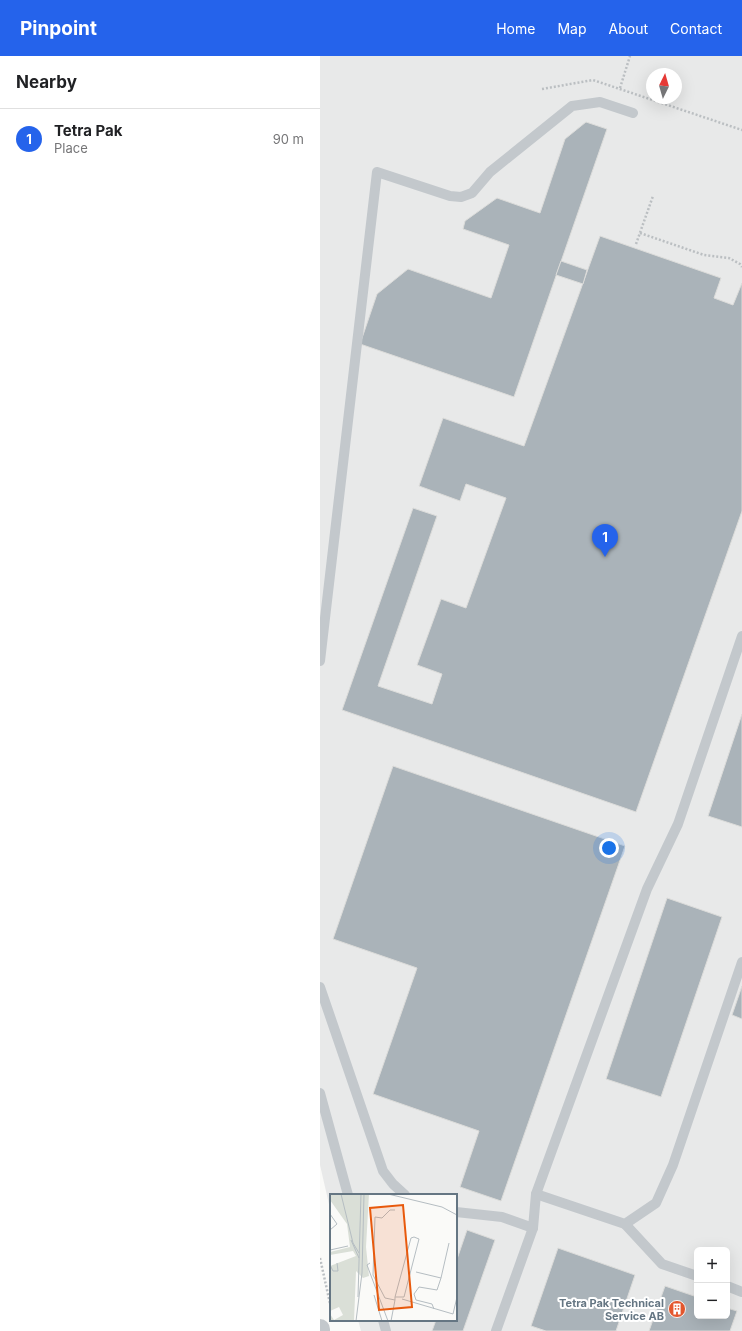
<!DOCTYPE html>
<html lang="en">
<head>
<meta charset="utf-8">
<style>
  body { margin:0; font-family:Inter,sans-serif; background:#f6f6f6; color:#202124 }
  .controls { position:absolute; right:12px; bottom:12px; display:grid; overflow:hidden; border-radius:6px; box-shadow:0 4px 16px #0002 }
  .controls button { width:36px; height:36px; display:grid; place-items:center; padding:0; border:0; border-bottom:1px solid #e0e0e0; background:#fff; color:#202124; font:20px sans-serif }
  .compass { position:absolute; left:326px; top:12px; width:36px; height:36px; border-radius:50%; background:#fff; box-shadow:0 4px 16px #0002; rotate:5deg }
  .you { position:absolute; left:289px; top:792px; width:14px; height:14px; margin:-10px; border:3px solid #fff; border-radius:50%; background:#1a73e8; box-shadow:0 0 0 6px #1a73e833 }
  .badge { display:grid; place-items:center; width:26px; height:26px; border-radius:50%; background:#2563eb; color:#fff; font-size:13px; font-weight:700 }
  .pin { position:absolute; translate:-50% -33px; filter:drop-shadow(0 1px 2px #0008) }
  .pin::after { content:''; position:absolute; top:21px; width:14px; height:12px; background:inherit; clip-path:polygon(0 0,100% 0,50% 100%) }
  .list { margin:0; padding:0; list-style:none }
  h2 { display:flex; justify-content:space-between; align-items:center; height:52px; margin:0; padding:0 16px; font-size:17px }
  h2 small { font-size:13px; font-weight:400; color:#757577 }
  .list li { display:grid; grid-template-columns:26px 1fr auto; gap:12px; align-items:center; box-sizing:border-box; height:60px; padding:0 16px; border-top:1px solid #e0e0e0 }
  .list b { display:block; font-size:15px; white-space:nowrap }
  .list p { margin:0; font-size:13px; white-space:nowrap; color:#757577 }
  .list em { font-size:13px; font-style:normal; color:#757577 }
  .map { position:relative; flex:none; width:422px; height:1275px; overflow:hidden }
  header { display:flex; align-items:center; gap:24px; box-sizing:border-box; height:56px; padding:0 20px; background:#2563eb; color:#fff }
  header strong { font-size:19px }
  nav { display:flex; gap:22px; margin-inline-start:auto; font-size:14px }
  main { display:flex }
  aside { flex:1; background:#fff }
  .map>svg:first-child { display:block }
</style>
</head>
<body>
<header>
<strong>Pinpoint</strong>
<nav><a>Home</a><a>Map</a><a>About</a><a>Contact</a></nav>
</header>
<main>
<aside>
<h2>Nearby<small></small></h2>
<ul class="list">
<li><span class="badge">1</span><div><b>Tetra Pak</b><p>Place</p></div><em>90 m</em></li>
</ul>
</aside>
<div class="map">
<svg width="422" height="1275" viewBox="0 0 422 1275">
  <rect width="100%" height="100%" fill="#fafaf8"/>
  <path fill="#e8e9e9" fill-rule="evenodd" d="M0 0H422V1275H41L38 1264H136V1139H11V1157L0 1109ZM332 18H356V42H332ZM377 1194H407V1260H377Z"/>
  <g fill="#aab3b9" stroke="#dcdcda">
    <path d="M266 66 287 73 194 341 40 288 57 238 88 213 171 242 189 189 143 173 145 165 177 142 220 157 245 83Z"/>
    <path d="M280 180 401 222 394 242 413 249 422 227V455L316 756 22 654 93 452 117 460 58 630 112 648 122 618 97 609 121 543 146 552 186 442 146 428 140 445 99 430 123 362 204 390Z"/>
    <path d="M241 205 267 214 263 228 236 219Z"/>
    <path d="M422 658V771L388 760Z"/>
    <path d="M73 710 305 790 181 1145 140 1131 159 1075 53 1038 97 912 13 883Z"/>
    <path d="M347 842 402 861 341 1041 286 1023Z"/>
    <path d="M422 930V963L412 959Z"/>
    <path d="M147 1174 175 1184 143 1275H112L116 1264H136V1206Z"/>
    <path d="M238 1192 315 1219 296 1275H226L211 1270Z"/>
    <path d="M345 1230 377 1241V1260H407V1252L417 1255 410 1275H329Z"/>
  </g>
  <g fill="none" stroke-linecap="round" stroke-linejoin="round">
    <g stroke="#bbbfc2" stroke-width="2.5" stroke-dasharray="2 2" stroke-linecap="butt">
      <path d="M300 32 310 0"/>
      <path d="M222 33 273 24 422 74"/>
      <path d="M320 177 384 199 409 202 420 208 422 211"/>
      <path d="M316 188 333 140"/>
      <path d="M0 1202 11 1252"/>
    </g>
    <g stroke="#c3c8cc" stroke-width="10">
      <path d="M0 605 57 116 130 140 141 141 152 137 170 116 252 50 280 46 313 57"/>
      <path d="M0 931 63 1115 73 1128 85 1139"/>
      <path d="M0 1037 28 1139"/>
      <path d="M216 1138 305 1168 336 1147 353 1109 422 906"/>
      <path d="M136 1156 182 1161 213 1172 216 1138 327 833 358 768 422 580"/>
      <path d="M305 1168 342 1208 377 1220"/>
      <path d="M407 1230 422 1236"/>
      <path d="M63 1264 66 1275"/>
      <path d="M176 1275 213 1172"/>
    </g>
    <path stroke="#c3c8cc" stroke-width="20" d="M0 1273V1275"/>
  </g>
  <defs>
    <g id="building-disc" transform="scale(0.9)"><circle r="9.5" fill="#e4572e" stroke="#fff"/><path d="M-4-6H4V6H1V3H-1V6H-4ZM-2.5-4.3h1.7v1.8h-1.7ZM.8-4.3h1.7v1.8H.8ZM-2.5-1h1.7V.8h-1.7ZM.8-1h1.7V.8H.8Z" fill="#fff"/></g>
  </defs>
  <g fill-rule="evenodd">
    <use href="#building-disc" x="357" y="1253"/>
  </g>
  <g text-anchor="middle" stroke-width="4" stroke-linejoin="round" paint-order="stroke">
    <g font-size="11" font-weight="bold" fill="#657683" stroke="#fff" text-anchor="end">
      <text x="344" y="1251">Tetra Pak Technical<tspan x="344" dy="13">Service AB</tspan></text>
    </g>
  </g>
  <g transform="translate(10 1138)">
    <rect width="127" height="127" fill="#fafaf8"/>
    <path d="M0 0H39L36 53 39 82 33 84 26 77 24 127H0V120L4 126 13 121 9 113 0 117V72L26 62 23 57 0 61V58L20 53 17 30 0 6Z" fill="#dadfd7"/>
    <path fill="none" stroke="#b5bdc2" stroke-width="1" d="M11 0 23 49 29 59M58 0 112 13 127 21M0 20 7 30 0 36M21 46 29 64M0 56 18 52M40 69 37 71 58 127M0 71 3 77H8L7 69M86 78 111 84 107 96 89 93 84 100 86 106 102 110 104 115M111 84 119 49M44 101 52 127M28 103 31 0M65 103H74L89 45 84 43 81 44 65 103V106L55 104 43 81 45 23 52 24 60 16H65M72 105 123 120 127 103M26 127 32 79 34 0M61 127 65 106"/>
    <path fill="#e8590c" fill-opacity="0.15" stroke="#e8590c" stroke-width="2" d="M73 11 82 113 49 116 40 14Z"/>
    <rect width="127" height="127" fill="none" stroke="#657683" stroke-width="2"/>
  </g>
</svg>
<div class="controls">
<button>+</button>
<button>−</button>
</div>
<svg class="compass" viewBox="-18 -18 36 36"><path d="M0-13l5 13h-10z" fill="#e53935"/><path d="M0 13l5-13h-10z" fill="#757577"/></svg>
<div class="you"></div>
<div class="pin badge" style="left:285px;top:501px">1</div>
</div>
</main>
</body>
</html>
